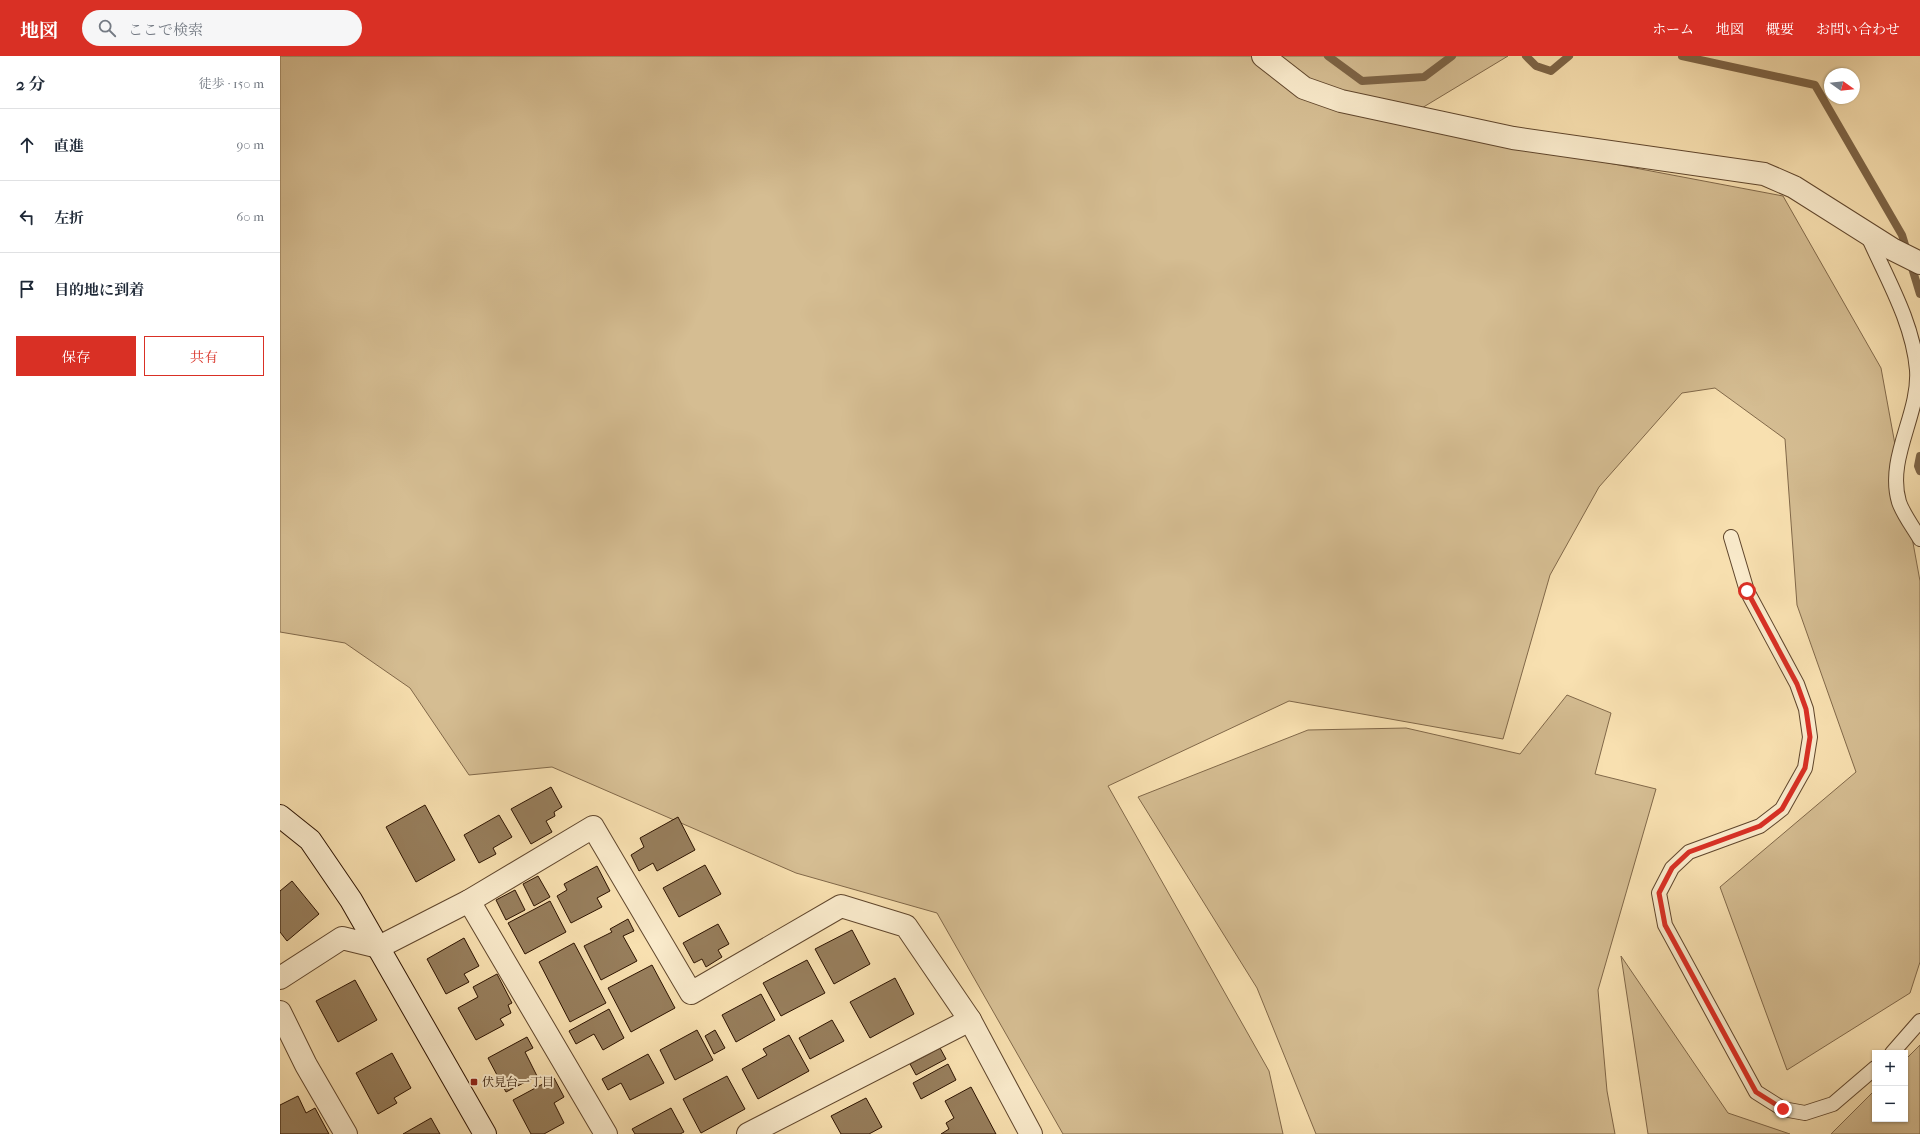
<!DOCTYPE html>
<html lang="ja">
<head>
<meta charset="utf-8">
<style>
  body { margin:0; font-family:"IM FELL French Canon","Noto Serif JP",serif; background:#f6f6f7; color:#1f2937 }
  .controls { position:absolute; right:12px; bottom:12px; display:grid; overflow:hidden; border-radius:0px; box-shadow:0 1px 3px #0004 }
  .controls button { width:36px; height:36px; display:grid; place-items:center; padding:0; border:0; border-bottom:1px solid #e0e1e3; background:#fff; color:#1f2937; font:20px sans-serif }
  .compass { position:absolute; left:1544px; top:12px; width:36px; height:36px; border-radius:50%; background:#fff; box-shadow:0 1px 3px #0004; rotate:105deg }
  .stop { position:absolute; width:12px; height:12px; margin:-9px; border:3px solid #d93025; border-radius:50%; background:#fff }
  .stop.end { background:#d93025; border-color:#fff; box-shadow:0 1px 4px #0008 }
  .list { margin:0; padding:0; list-style:none }
  h2 { display:flex; justify-content:space-between; align-items:center; height:52px; margin:0; padding:0 16px; font-size:17px }
  h2 small { font-size:13px; font-weight:400; color:#747a83 }
  .list li { display:grid; grid-template-columns:26px 1fr auto; gap:12px; align-items:center; box-sizing:border-box; height:72px; padding:0 16px; border-top:1px solid #e0e1e3 }
  .list b { display:block; font-size:15px; white-space:nowrap }
  .list em { font-size:13px; font-style:normal; color:#747a83 }
  .actions { display:flex; gap:8px; padding:12px 16px }
  .actions a { flex:1; padding:9px 0; border:1px solid #d93025; border-radius:0px; text-align:center; font-size:14px; color:#d93025 }
  .actions .main { background:#d93025; color:#fff }
  .icon { flex:none; width:22px; height:22px; fill:none; stroke:currentColor; stroke-width:2; stroke-linecap:round; stroke-linejoin:round }
  .map { position:relative; flex:none; width:1640px; height:1078px; overflow:hidden }
  header { display:flex; align-items:center; gap:24px; box-sizing:border-box; height:56px; padding:0 20px; background:#d93025; color:#fff }
  header strong { font-size:19px }
  nav { display:flex; gap:22px; margin-inline-start:auto; font-size:14px }
  .search { width:280px; height:36px; background:#f6f6f7; display:flex; align-items:center; gap:10px; box-sizing:border-box; padding:0 14px; border-radius:22px; color:#747a83; font-size:15px }
  main { display:flex }
  aside { flex:1; background:#fff }
  .map>svg:first-child { display:block }
</style>
</head>
<body>
<header>
<strong>地図</strong>
<div class="search"><svg class="icon" aria-label="search" viewBox="0 0 24 24"><circle cx="10" cy="10" r="6"/><path d="M15 15l6 6"/></svg>ここで検索</div>
<nav><a>ホーム</a><a>地図</a><a>概要</a><a>お問い合わせ</a></nav>
</header>
<main>
<aside>
<h2>2 分<small>徒歩 · 150 m</small></h2>
<ul class="list">
<li><svg class="icon" aria-label="ahead" viewBox="0 0 24 24"><path d="M12 20V5M6 11l6-6 6 6"/></svg><div><b>直進</b></div><em>90 m</em></li>
<li><svg class="icon" aria-label="left" viewBox="0 0 24 24"><path d="M17 20v-9H6M10 6l-5 5 5 5"/></svg><div><b>左折</b></div><em>60 m</em></li>
<li><svg class="icon" aria-label="arrive" viewBox="0 0 24 24"><path d="M6 21V4h12l-3 4 3 4H6"/></svg><div><b>目的地に到着</b></div></li>
</ul>
<div class="actions"><a class="main">保存</a><a>共有</a></div>
</aside>
<div class="map">
<svg width="1640" height="1078" viewBox="0 0 1640 1078">
  <rect width="100%" height="100%" fill="#f8e0b0"/>
  <filter id="stains"><feTurbulence type="fractalNoise" baseFrequency=".005" numOctaves="4"/><feColorMatrix values="0 0 0 0 .2 0 0 0 0 .09 0 0 0 0 .02 0 0 0 .5 -.17"/></filter>
  <radialGradient id="worn" r=".72"><stop offset=".6" stop-color="#630" stop-opacity="0"/><stop offset="1" stop-color="#630" stop-opacity=".3"/></radialGradient>
  <g fill="#d5bd92" stroke="#816849">
    <path d="M0 0H1228L1117 67 1503 140 1601 312 1640 525V906L1630 937 1507 1014 1440 831 1576 716 1517 549 1505 383 1435 332 1402 337 1319 431 1270 519 1223 683 1009 645 828 730 989 1015 1003 1078H783L657 857 516 817 272 711 189 719 130 632 65 587 0 576Z"/>
    <path d="M1287 639 1331 657 1315 718 1376 733 1318 934 1327 1035 1335 1078H1036L977 932 858 741 1028 674 1126 672 1240 698Z"/>
    <path d="M1341 900 1448 1057 1510 1078H1368Z"/>
    <path d="M1640 989V1078H1551L1595 1034V1063H1625V1004Z"/>
  </g>
  <g fill="none" stroke-linecap="round" stroke-linejoin="round">
    <g stroke="#7d6446" stroke-width="8">
      <path d="M1048 0 1082 25 1144 21 1172 0"/>
      <path d="M1246 0 1256 10 1271 15 1289 0"/>
      <path d="M1402 0 1535 29 1622 179 1640 238"/>
      <path d="M1640 400 1638 410 1640 415"/>
    </g>
  </g>
  <g fill="#977e5c" stroke="#2d1300">
    <path d="M271 731 282 751 274 756 275 760 266 765 272 776 251 788 231 753Z"/>
    <path d="M145 749 175 804 136 826 106 771Z"/>
    <path d="M219 759 232 781 213 792 216 798 199 807 184 779Z"/>
    <path d="M398 761 415 794 377 815 373 807 359 815 351 799 364 791 360 782Z"/>
    <path d="M425 809 441 838 399 861 383 832Z"/>
    <path d="M317 810 330 835 317 842 322 851 291 867 277 840 287 834 284 828Z"/>
    <path d="M258 820 270 841 254 850 243 828Z"/>
    <path d="M12 825 39 858 7 885 0 876V835Z"/>
    <path d="M235 834 245 854 226 864 216 844Z"/>
    <path d="M270 845 286 876 245 898 228 867Z"/>
    <path d="M348 863 354 875 343 880 357 905 321 924 304 890 332 876 330 873Z"/>
    <path d="M438 868 449 888 438 894 442 901 426 911 422 903 414 907 403 887Z"/>
    <path d="M572 874 590 908 554 928 535 893Z"/>
    <path d="M184 882 199 910 184 918 189 926 166 938 147 903Z"/>
    <path d="M294 887 326 947 290 966 259 906Z"/>
    <path d="M527 904 545 937 501 960 483 927Z"/>
    <path d="M372 909 395 952 351 976 328 932Z"/>
    <path d="M217 918 232 947 228 949 231 957 220 963 224 969 196 984 178 952 198 941 193 931Z"/>
    <path d="M615 922 634 958 590 982 570 946Z"/>
    <path d="M75 924 97 964 58 986 36 945Z"/>
    <path d="M481 938 495 964 456 986 442 959Z"/>
    <path d="M329 953 344 982 323 994 314 978 296 988 289 975Z"/>
    <path d="M552 964 564 985 530 1003 519 982Z"/>
    <path d="M417 974 433 1004 395 1024 380 994Z"/>
    <path d="M435 974 445 992 434 998 425 980Z"/>
    <path d="M509 979 529 1015 478 1043 462 1013 487 999 483 993Z"/>
    <path d="M247 981 253 992 245 996 257 1020 226 1036 208 1002Z"/>
    <path d="M660 992 666 1003 636 1019 630 1008Z"/>
    <path d="M112 997 131 1032 114 1042 117 1047 98 1058 76 1017Z"/>
    <path d="M368 998 384 1027 350 1044 341 1027 328 1034 322 1023Z"/>
    <path d="M668 1008 676 1024 641 1043 633 1027Z"/>
    <path d="M447 1020 465 1053 421 1077 403 1043Z"/>
    <path d="M274 1022 284 1041 274 1047 284 1067 264 1078H251L233 1044Z"/>
    <path d="M691 1031 716 1078H661L669 1073 666 1067 674 1062 665 1045Z"/>
    <path d="M18 1040 26 1057 35 1052 49 1078H0V1049Z"/>
    <path d="M586 1042 602 1071 589 1078H561L551 1060Z"/>
    <path d="M391 1052 404 1076 400 1078H355L352 1073Z"/>
    <path d="M151 1062 160 1078H123Z"/>
  </g>
  <g fill="none" stroke-linecap="round" stroke-linejoin="round">
    <g stroke="#60462c" stroke-width="16">
      <g id="lane">
        <path d="M1587 178C1606 221 1633 266 1637 314 1640 358 1606 402 1619 446 1623 458 1633 471 1640 483"/>
        <path d="M1451 481 1467 535 1517 628 1526 653 1530 681 1525 712 1502 753 1480 770 1409 796 1392 812 1379 837 1385 869 1476 1036 1503 1053 1525 1057 1553 1048 1595 1012"/>
        <path d="M1612 997 1640 965"/>
      </g>
    </g>
    <g stroke="#60462c" stroke-width="24">
      <g id="street">
        <path d="M983 0 1024 32 1061 45 1233 82 1484 118 1514 131 1612 193 1640 207"/>
        <path d="M189 845 326 1078"/>
        <path d="M0 922 62 882 99 891 189 845 313 771 411 937 561 850 626 870 690 964 751 1078"/>
        <path d="M0 956 26 1009 66 1078"/>
        <path d="M468 1078 690 964"/>
      </g>
    </g>
    <g stroke="#2d1300" stroke-width="24">
      <path id="secondary" d="M0 760 30 784 71 844 205 1078"/>
    </g>
    <use href="#lane" stroke="#faebcc" stroke-width="14"/>
    <use href="#street" stroke="#faebcc" stroke-width="22"/>
    <use href="#secondary" stroke="#faebcc" stroke-width="22"/>
  </g>
  <g fill="none" stroke-linecap="round" stroke-linejoin="round">
    <path stroke="#d93025" stroke-width="5" d="M1467 535 1517 628 1526 653 1530 681 1525 712 1502 753 1480 770 1409 796 1392 812 1379 837 1385 869 1476 1036 1503 1053"/>
  </g>
  <rect fill="#8f2418" stroke="#faebcc" stroke-width="1.5" x="190" y="1022" width="8" height="8" rx="2"/>
  <g text-anchor="middle" stroke-width="4" stroke-linejoin="round" paint-order="stroke">
    <g font-size="12" fill="#2d1300" stroke="#faebcc" text-anchor="start">
      <text x="202" y="1030">伏見台一丁目</text>
    </g>
  </g>
  <rect width="100%" height="100%" filter="url(#stains)"/>
  <rect width="100%" height="100%" fill="url(#worn)"/>
</svg>
<div class="controls">
<button>+</button>
<button>−</button>
</div>
<svg class="compass" viewBox="-18 -18 36 36"><path d="M0-13l5 13h-10z" fill="#e53935"/><path d="M0 13l5-13h-10z" fill="#747a83"/></svg>
<div class="stop" style="left:1467px;top:535px"></div>
<div class="stop end" style="left:1503px;top:1053px"></div>
</div>
</main>
</body>
</html>
